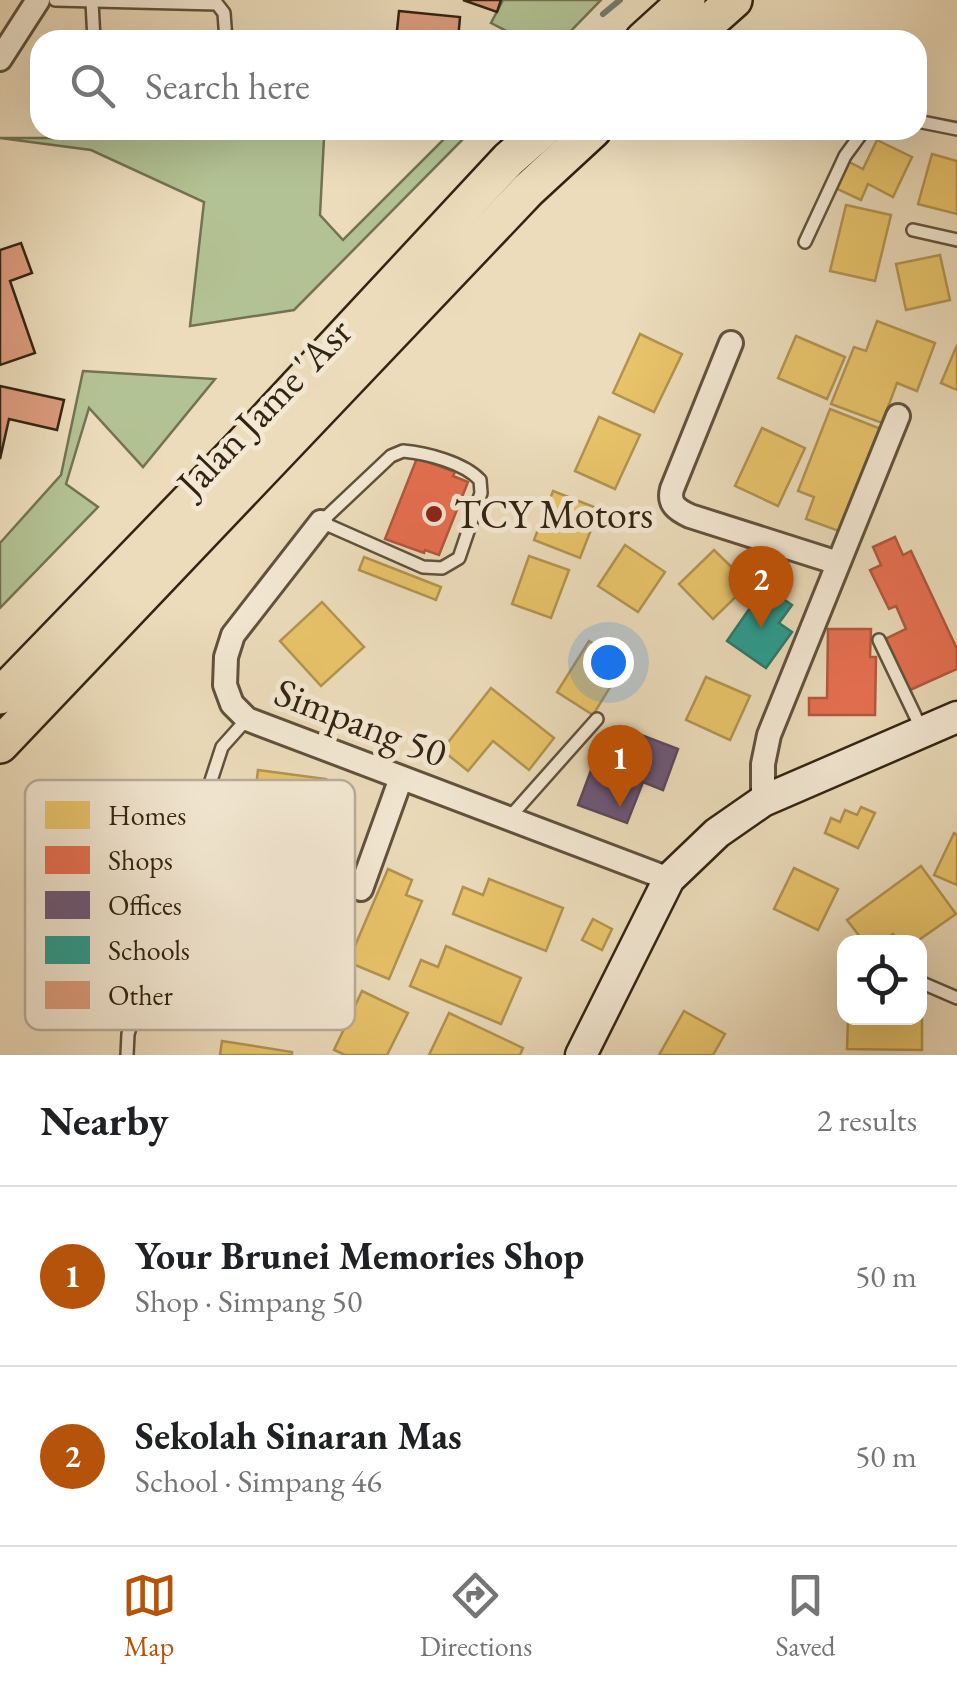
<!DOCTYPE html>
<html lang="en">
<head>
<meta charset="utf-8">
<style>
  body { margin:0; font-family:"EB Garamond",serif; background:#f2f2f2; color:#202124 }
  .controls { position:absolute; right:30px; bottom:30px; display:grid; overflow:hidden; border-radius:20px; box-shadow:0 10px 40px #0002 }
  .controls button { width:90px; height:90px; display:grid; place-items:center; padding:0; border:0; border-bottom:2px solid #e0e0e0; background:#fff; color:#202124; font:50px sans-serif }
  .you { position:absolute; left:608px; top:662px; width:35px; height:35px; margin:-25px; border:8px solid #fff; border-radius:50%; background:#1a73e8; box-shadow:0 0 0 15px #1a73e833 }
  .badge { display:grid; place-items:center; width:65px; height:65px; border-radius:50%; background:#b45309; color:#fff; font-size:32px; font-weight:700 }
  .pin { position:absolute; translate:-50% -82px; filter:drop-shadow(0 2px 5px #0008) }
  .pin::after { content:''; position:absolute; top:52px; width:35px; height:30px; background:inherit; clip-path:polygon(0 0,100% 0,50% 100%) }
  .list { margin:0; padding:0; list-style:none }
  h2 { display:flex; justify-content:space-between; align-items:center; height:130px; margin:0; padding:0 40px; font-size:42px }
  h2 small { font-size:32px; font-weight:400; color:#757577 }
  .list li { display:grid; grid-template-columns:65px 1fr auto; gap:30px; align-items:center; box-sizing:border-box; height:180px; padding:0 40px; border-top:2px solid #e0e0e0 }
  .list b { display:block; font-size:38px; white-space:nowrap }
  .list p { margin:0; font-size:32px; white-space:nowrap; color:#757577 }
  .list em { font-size:32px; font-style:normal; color:#757577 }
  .icon { flex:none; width:55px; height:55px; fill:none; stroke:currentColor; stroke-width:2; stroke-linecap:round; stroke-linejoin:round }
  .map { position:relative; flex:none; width:957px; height:1055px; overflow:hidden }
  .search { position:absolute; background:#fff; box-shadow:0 10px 40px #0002; left:30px; right:30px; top:30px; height:110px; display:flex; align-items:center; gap:25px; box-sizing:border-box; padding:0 35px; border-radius:30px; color:#757577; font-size:38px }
  .sheet { height:490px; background:#fff }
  nav { display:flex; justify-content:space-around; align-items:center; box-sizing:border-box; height:140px; border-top:2px solid #e0e0e0; background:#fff; font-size:28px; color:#757577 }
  nav a { display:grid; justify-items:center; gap:5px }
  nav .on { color:#b45309 }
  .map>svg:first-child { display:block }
</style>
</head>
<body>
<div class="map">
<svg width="957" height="1055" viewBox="0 0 957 1055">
  <rect width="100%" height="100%" fill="#ecdcbb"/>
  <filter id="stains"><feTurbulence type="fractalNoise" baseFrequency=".002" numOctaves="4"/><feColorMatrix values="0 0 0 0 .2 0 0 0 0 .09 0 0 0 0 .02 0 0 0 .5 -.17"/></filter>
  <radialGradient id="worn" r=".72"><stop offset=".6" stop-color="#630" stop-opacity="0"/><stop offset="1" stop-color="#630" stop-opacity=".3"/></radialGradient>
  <g fill="#b3c294" stroke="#737353" stroke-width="2.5">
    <path d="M503 0H601L562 40H524L491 23Z"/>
    <path d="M453 130H472L294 310 190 326 204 202 91 150 0 138H324L320 215 343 240Z"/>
    <path d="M83 371 215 379 143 467 89 408 66 484 98 507 0 608V543L61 475Z"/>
  </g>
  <g fill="#e9c46a" stroke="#b29450" stroke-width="2.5">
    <path d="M877 140 912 157 893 197 868 184 861 200 835 188 847 161 863 169Z"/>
    <path d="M932 154 957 161V214L918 204Z"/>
    <path d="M846 205 891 215 875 281 830 271Z"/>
    <path d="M940 255 950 300 906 310 896 264Z"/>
    <path d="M877 321 935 343 917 391 897 383 882 423 831 404 854 347 866 351Z"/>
    <path d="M640 334 682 354 654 412 613 393Z"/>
    <path d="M796 336 845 357 827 399 778 378Z"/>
    <path d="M957 345V390L941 383Z"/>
    <path d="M830 409 886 431 847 534 806 519 814 497 798 491Z"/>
    <path d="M599 417 640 435 615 489 575 471Z"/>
    <path d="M762 428 805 448 778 506 735 486Z"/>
    <path d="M553 491 599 509 580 558 534 540Z"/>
    <path d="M625 545 665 572 638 612 598 586Z"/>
    <path d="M714 550 749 584 713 619 679 584Z"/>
    <path d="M529 556 569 570 551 618 512 604Z"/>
    <path d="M364 557 441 587 436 600 359 570Z"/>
    <path d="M322 602 364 647 321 686 280 641Z"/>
    <path d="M589 641 625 663 593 715 557 692Z"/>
    <path d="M706 677 750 696 730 740 686 720Z"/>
    <path d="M491 688 554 738 529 770 493 741 468 771 442 750Z"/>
    <path d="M258 770 326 779 318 835 243 825 247 802 254 803Z"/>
    <path d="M861 807 875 813 858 848 825 833 831 818 840 822 845 810 857 815Z"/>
    <path d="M954 833 957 835V885L934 875Z"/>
    <path d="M921 866 956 914 916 942H899L893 934 880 942H864L847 920Z"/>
    <path d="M794 868 838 889 818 930 774 909Z"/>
    <path d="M388 869 412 880 406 895 422 901 389 979 348 962Z"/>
    <path d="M489 879 563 908 546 951 453 914 463 887 483 895Z"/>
    <path d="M593 919 612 929 602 950 582 940Z"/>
    <path d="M446 946 521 978 501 1024 410 986 421 960 438 967Z"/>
    <path d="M920 989H922V1050L847 1049 848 1018H920Z"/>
    <path d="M362 991 408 1013 387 1055H345L334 1050Z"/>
    <path d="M684 1011 725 1034 713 1055H659Z"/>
    <path d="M449 1013 523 1048 520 1055H429Z"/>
    <path d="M222 1041 292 1052V1055H220Z"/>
  </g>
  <g fill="#e76f51" stroke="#b1583e" stroke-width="2.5">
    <path d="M417 458 455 472 453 476 468 482 439 555 425 550 424 553 385 539Z"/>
    <path d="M895 537 903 555 911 551 957 649V669L910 690 885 639 906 629 896 606 889 609 870 570 881 565 873 547Z"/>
    <path d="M828 629H871L870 657H876L875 715H809V698H827Z"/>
  </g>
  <path fill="#6d597a" stroke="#5c495b" stroke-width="2.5" d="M628 730 678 749 663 790 643 782 627 823 578 805 593 765 612 772Z"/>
  <path fill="#2a9d8f" stroke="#2d796a" stroke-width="2.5" d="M776 594 792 605 779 623 792 632 766 668 727 641 752 605 763 612Z"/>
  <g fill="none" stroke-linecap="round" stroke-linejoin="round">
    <path stroke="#707f70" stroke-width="6" d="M603 14 620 0"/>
  </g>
  <g fill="#dd9c7e" stroke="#332412" stroke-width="2.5">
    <path d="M463 0H501L497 12Z"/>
    <path d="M399 11 460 17 458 40H396Z"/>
    <path d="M21 243 32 273 10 281 35 353 0 365V250Z"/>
    <path d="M0 386 64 400 57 430 9 419 0 459Z"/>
  </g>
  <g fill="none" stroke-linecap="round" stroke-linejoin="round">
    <g stroke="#61523c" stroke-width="16">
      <g id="service">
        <path d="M55 0 217 4 224 13 226 40"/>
        <path d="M92 2 94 40"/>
        <path d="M917 121 957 129"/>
        <path d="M913 230 957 240"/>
        <path d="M805 242 845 156 864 130"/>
        <path d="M403 451C427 453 464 463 480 480L481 493 459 558 442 568 423 567 321 522 391 456Z"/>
        <path d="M879 640 922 730"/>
        <path d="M509 818 597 719"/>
        <path d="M920 982 957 998"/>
        <path d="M127 1055 128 1034 222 747 247 719"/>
      </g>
    </g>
    <g stroke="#61523c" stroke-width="28">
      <g id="minor">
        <path d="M0 59 38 0"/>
        <path d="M731 343 672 489C668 504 677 510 690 516L838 563"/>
        <path d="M321 522 233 635 226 657 225 685 232 704 247 719 669 879"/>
        <path d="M763 801V764L769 735 898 416"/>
        <path d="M361 889 401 778"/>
      </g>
    </g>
    <g stroke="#332412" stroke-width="35">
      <path id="secondary" d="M581 1055 669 879 717 833 763 801 957 717"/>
    </g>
    <g stroke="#332412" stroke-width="40">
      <g id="primary">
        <path d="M643 40 687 0"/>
        <path d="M689 40 734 0"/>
        <path d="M0 696 239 449 509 159 542 130"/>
        <path d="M0 745 528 190 593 130"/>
      </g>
    </g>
    <use href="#service" stroke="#f3e8d3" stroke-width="11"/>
    <use href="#minor" stroke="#f3e8d3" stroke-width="22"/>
    <use href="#secondary" stroke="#f3e8d3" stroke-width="30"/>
    <use href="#primary" stroke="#ecdcbb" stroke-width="35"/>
  </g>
  <circle fill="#8f2418" stroke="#f3e8d3" stroke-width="4" cx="434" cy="514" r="10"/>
  <g text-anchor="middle" stroke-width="10" stroke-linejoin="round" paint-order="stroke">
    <g font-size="40" fill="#332412" stroke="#f3e8d3">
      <text transform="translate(264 407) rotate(-46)" y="14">Jalan Jame 'Asr</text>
      <text transform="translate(361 722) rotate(21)" y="14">Simpang 50</text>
    </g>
    <g font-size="40" fill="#332412" stroke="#f3e8d3" text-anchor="start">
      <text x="454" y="528">TCY Motors</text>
    </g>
  </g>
  <rect x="25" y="780" width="330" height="250" rx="15" fill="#f3e8d3" stroke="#b9ad99" stroke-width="2.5"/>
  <rect x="45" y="801" width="45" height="28" fill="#e9c46a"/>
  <rect x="45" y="846" width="45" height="28" fill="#e76f51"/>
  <rect x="45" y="891" width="45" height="28" fill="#6d597a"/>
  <rect x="45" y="936" width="45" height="28" fill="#2a9d8f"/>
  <rect x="45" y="981" width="45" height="28" fill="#dd9c7e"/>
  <g font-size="28" fill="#332412">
    <text x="108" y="825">Homes</text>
    <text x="108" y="870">Shops</text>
    <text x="108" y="915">Offices</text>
    <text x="108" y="960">Schools</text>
    <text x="108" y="1005">Other</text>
  </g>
  <rect width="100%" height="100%" filter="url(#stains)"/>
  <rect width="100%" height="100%" fill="url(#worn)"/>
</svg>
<div class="controls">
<button><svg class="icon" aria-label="locate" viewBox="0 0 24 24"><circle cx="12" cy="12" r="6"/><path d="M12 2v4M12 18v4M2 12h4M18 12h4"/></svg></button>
</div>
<div class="you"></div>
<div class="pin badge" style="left:620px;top:807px">1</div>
<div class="pin badge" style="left:761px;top:628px">2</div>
<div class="search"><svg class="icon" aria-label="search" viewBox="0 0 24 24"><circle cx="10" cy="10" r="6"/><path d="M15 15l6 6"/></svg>Search here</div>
</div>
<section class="sheet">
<h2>Nearby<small>2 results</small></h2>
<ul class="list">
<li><span class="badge">1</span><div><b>Your Brunei Memories Shop</b><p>Shop · Simpang 50</p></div><em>50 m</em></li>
<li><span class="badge">2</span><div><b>Sekolah Sinaran Mas</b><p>School · Simpang 46</p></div><em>50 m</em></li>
</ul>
</section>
<nav>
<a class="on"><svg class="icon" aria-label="map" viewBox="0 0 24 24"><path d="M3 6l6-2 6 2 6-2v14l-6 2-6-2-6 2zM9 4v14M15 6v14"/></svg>Map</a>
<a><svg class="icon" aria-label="directions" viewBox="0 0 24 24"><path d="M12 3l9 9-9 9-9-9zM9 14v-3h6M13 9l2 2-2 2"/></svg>Directions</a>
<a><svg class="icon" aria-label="saved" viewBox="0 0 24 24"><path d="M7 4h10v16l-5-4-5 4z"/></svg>Saved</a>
</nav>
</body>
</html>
